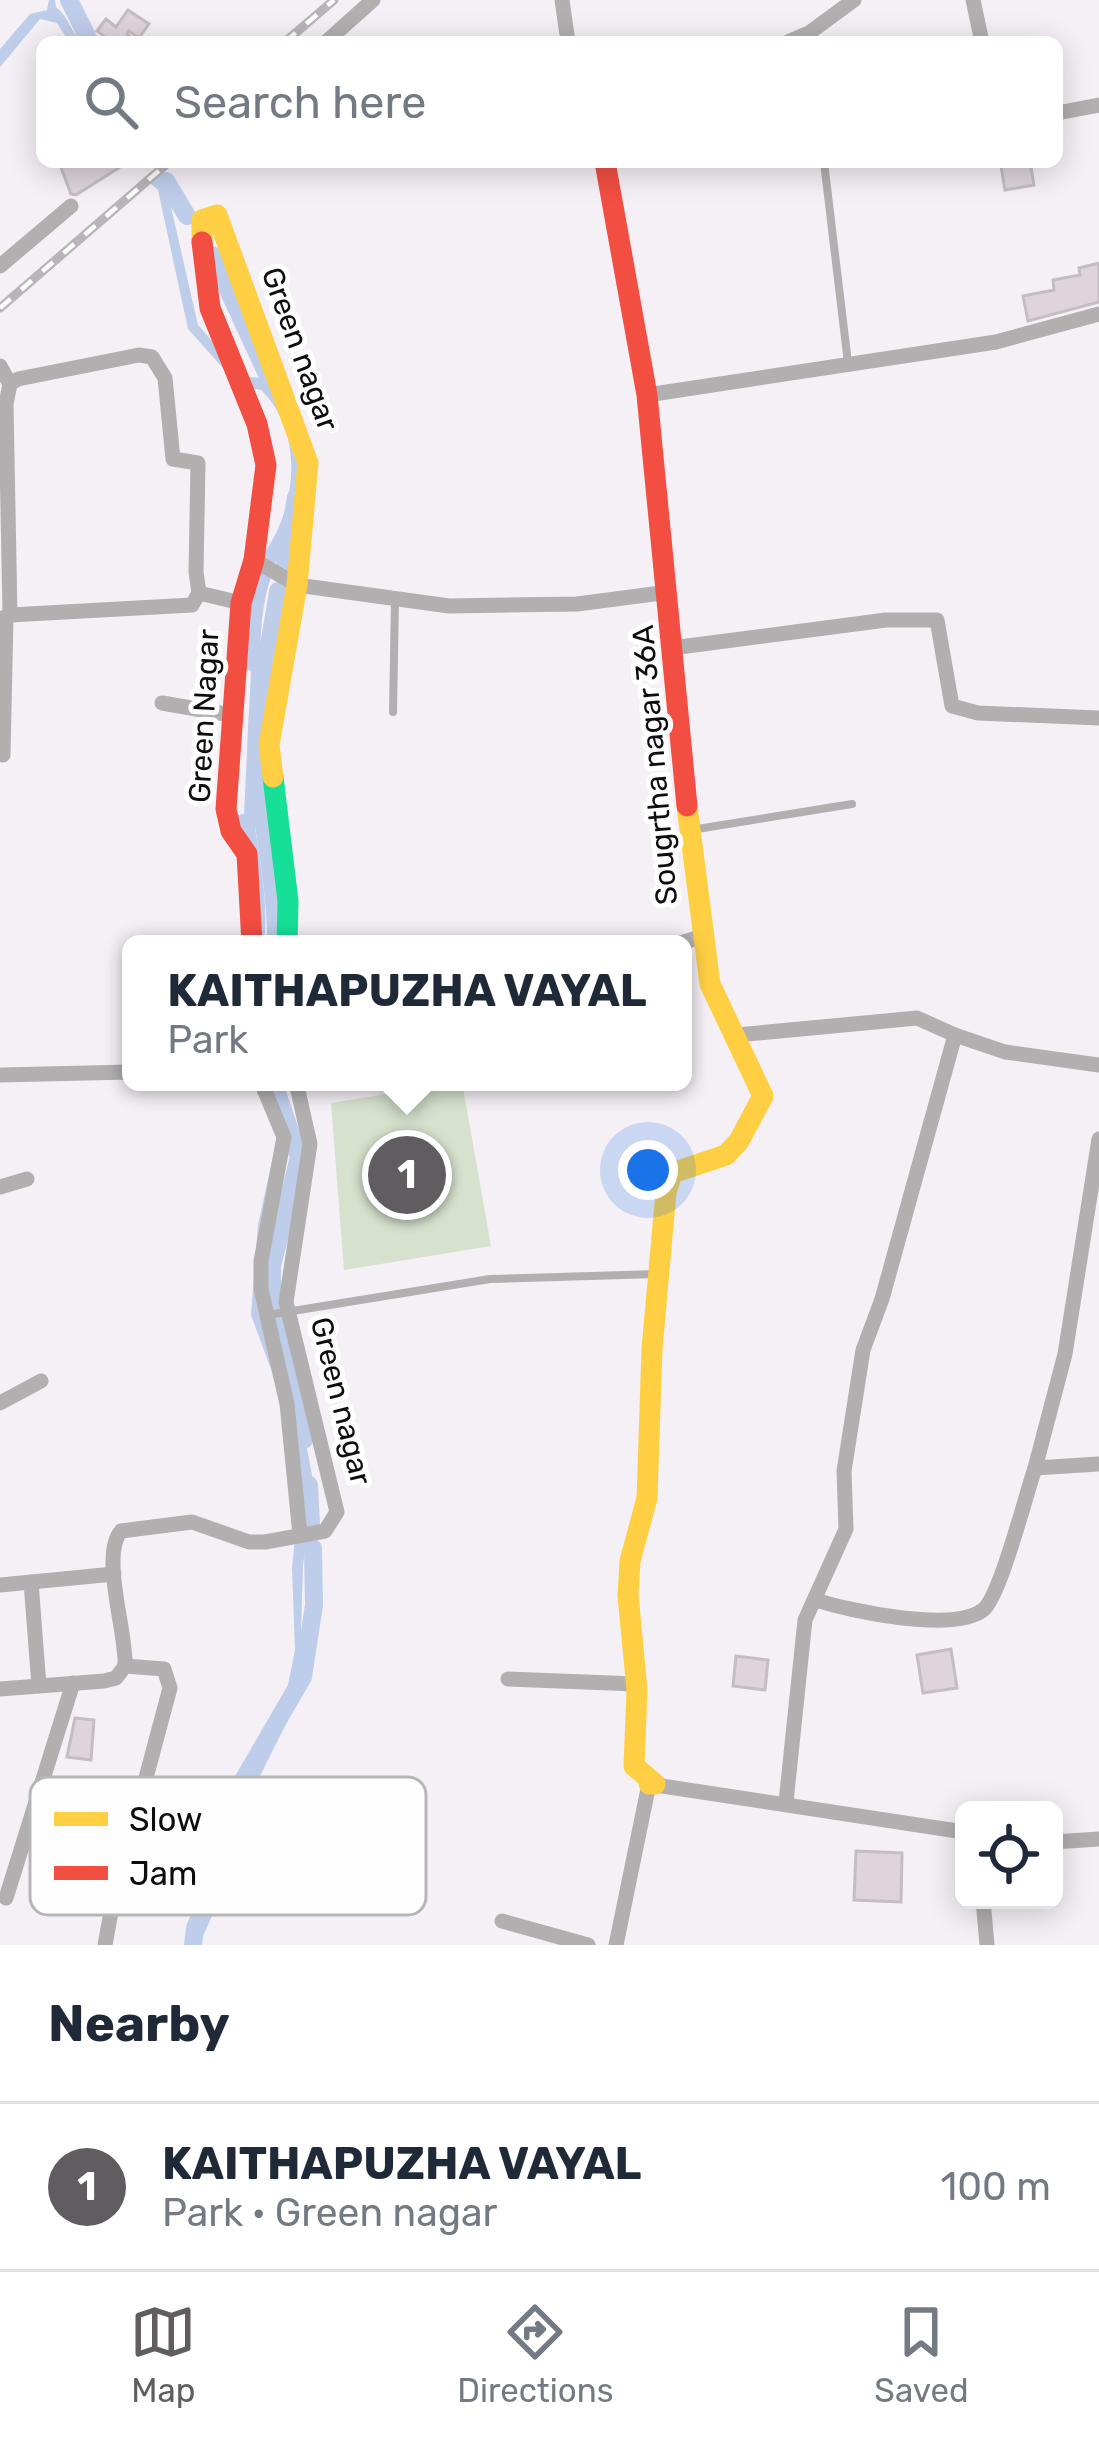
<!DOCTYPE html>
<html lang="en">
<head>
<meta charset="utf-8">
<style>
  body { margin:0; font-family:Rubik,sans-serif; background:#f6f6f7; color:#1f2937 }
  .controls { position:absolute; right:36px; bottom:36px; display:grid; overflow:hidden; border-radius:18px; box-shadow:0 6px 30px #0003 }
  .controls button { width:108px; height:108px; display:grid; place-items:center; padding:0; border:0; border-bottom:3px solid #e0e1e3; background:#fff; color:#1f2937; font:60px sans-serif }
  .you { position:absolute; left:648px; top:1170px; width:42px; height:42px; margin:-30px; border:9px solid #fff; border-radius:50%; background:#1a73e8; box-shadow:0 0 0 18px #1a73e833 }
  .badge { display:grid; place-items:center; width:78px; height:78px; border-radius:50%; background:#605c60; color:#fff; font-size:39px; font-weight:700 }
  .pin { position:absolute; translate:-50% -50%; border:6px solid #fff; box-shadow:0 3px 12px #0006 }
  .popup { position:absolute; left:122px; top:935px; width:570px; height:156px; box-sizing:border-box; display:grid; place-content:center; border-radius:18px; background:#fff; filter:drop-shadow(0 3px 9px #0005); font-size:39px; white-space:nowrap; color:#747a83 }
  .popup b { font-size:45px; color:#1f2937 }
  .popup::after { content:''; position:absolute; left:50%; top:100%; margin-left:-24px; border:24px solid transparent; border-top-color:#fff }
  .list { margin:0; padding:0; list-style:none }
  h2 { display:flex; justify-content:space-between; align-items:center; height:156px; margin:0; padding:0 48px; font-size:51px }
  h2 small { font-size:39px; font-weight:400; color:#747a83 }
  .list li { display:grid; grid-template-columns:78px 1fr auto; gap:36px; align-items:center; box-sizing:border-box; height:168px; padding:0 48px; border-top:3px solid #e0e1e3 }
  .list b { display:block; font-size:45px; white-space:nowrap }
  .list p { margin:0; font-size:39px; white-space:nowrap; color:#747a83 }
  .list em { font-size:39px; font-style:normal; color:#747a83 }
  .icon { flex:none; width:66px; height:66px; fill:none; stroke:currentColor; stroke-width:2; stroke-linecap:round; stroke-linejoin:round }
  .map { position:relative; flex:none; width:1099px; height:1945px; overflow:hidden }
  .search { position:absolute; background:#fff; box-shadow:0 6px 30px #0003; left:36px; right:36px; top:36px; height:132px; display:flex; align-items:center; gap:30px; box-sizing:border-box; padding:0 42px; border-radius:18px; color:#747a83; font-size:45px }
  .sheet { height:324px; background:#fff }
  nav { display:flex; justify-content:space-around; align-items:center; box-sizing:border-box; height:168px; border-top:3px solid #e0e1e3; background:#fff; font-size:33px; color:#747a83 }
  nav a { display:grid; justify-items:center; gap:6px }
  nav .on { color:#605c60 }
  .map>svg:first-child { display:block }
</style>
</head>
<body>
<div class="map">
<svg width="1099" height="1945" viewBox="0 0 1099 1945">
  <rect width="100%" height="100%" fill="#f5f0f6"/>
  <path fill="#d6e2ce" d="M462 1082 491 1246 344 1270 331 1103Z"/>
  <g fill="#becdea">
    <path d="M49 0H55L56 7C69 17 70 32 83 42H69L57 23 40 19 0 67V49L30 14 47 10Z"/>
    <path d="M163 172 198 325 244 376 266 379 276 390 292 422 304 495 273 568 259 560C296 514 307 435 261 390L239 386 188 329 158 190 150 183Z"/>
    <path d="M256 567 271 577C254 628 263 681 260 733 259 767 251 800 256 834 262 875 268 901 264 944H253L235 815 244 814 251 671 241 667Z"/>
    <path d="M259 1082H273L293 1138 268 1225 261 1293 304 1433 314 1485 303 1565 299 1698 253 1790 233 1878 224 1889 199 1945H186L197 1914 222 1870 241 1788 284 1705 295 1650 292 1568 296 1528 282 1399 251 1315 258 1225 276 1143V1124Z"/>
  </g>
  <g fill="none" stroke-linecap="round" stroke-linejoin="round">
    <g stroke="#becdea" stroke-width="18">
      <path d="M69 0 90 42"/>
      <path d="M166 181 187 216"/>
      <path d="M212 255 271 383"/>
      <path d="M284 569 296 497"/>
      <path d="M276 944C277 872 254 802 257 730 259 684 272 636 278 591"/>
      <path d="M274 1084 299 1157 272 1266V1306L304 1440"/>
      <path d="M309 1485 311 1525"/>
      <path d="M193 1945 195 1928 232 1846 238 1789 303 1677 314 1605 313 1548"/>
    </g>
  </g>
  <g fill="#dfd4dc" stroke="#c4bec3" stroke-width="3">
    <path d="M128 10 149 24 139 38 129 31 127 34 137 42H106L108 39 97 31 106 19 116 27Z"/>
    <path d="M59 162H128L76 195 71 194Z"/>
    <path d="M1030 162 1034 185 1005 190 1001 166Z"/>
    <path d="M1099 263V302L1028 321 1023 296 1054 290 1053 280 1080 275 1079 268Z"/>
    <path d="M951 1649 957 1688 923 1693 917 1655Z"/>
    <path d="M736 1656 768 1660 765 1690 733 1686Z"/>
    <path d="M75 1718 94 1720 91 1760 67 1757Z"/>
    <path d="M70 1823 96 1828 92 1847 66 1842Z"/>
    <path d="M856 1851 902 1853 901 1902 854 1900Z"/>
  </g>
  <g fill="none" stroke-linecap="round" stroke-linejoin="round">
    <g stroke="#b1afaf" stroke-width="8">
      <path d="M824 162 848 363"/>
      <path d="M393 712 395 600"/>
      <path d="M691 830 852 804"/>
      <path d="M274 1314 490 1279 657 1274"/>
    </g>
    <g stroke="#b1afaf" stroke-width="15">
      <path d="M562 0 568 42"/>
      <path d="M973 0 982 42"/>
      <path d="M326 42 373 0"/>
      <path d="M788 42 809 33 854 0"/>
      <path d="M1057 113 1099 105"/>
      <path d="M0 266 71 206"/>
      <path d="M0 366 10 384"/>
      <path d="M647 395 996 342 1099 314"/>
      <path d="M254 560 297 585 449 606 577 604 669 592"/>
      <path d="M10 615 192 605 199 593"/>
      <path d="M0 619 10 615 6 404 10 384 18 379 139 355 152 357 165 378 173 459 198 463 196 572 199 593 241 603"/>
      <path d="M672 648 886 620H937L952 706 978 713 1099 718"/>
      <path d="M162 703 231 715"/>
      <path d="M3 755 6 618"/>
      <path d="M678 944 703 936"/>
      <path d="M737 1035 917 1018 955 1035"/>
      <path d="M0 1075 131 1072"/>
      <path d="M261 1082 284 1137 261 1261V1289L287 1404 300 1535"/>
      <path d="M1099 1139 1065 1354 1035 1468 1099 1464"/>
      <path d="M0 1187 27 1179"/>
      <path d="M0 1403 41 1381"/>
      <path d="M31 1582 39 1686"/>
      <path d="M0 1585 114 1574"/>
      <path d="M816 1600C849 1611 953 1633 983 1610 1000 1597 1026 1494 1035 1468"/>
      <path d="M125 1666C127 1633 100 1556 121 1531L192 1522 249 1542H265L325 1531 337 1512 286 1302 310 1144 296 1082"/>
      <path d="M508 1679 636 1684"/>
      <path d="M0 1689 104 1681 116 1678 125 1666"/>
      <path d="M786 1802 805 1620 846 1529 844 1471 863 1350 882 1299 955 1035 1005 1052 1099 1065"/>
      <path d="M1054 1842 1099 1839"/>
      <path d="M6 1898 73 1683"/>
      <path d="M983 1900 987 1945"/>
      <path d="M502 1921 588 1945"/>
      <path d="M105 1945 113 1901 170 1688 164 1669 125 1666"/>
      <path d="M616 1945 649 1784 964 1832"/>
    </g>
    <path stroke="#16e098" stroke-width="21" d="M273 777 288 901 287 944"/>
    <g stroke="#ffcf43" stroke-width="21">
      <path d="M202 242V220L217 215 308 463 297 585 269 745 273 777"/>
      <path d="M649 1784H655L634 1766 637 1690 628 1595 630 1561 647 1498 652 1349 666 1192 672 1173 726 1155 739 1141 763 1096 710 984 687 806"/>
    </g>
    <g stroke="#f24e42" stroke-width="21">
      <path d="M605 162 647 395 687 806"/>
      <path d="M202 242 210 308 257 424 266 465 254 560 241 603 226 809 231 831 247 854 252 944"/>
    </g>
    <g stroke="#b9b4b7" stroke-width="9">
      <g id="rail">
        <path d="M285 42 334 0"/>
        <path d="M0 308 169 162"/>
      </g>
    </g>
    <use href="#rail" stroke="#fefefe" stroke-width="4.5" stroke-dasharray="14" stroke-linecap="butt"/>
  </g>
  <g text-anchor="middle" stroke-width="10" stroke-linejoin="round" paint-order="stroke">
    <g font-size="30" fill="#0f0c10" stroke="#fefefe">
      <text transform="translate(300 349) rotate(70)" y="10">Green nagar</text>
      <text transform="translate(204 716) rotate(-87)" y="10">Green Nagar</text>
      <text transform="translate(655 765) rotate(-95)" y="10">Sougrtha nagar 36A</text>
      <text transform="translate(341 1401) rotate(76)" y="10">Green nagar</text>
    </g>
  </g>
  <rect x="30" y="1777" width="396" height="138" rx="18" fill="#fefefe" stroke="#b6b5b7" stroke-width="3"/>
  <rect x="54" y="1812" width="54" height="14" fill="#ffcf43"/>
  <rect x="54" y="1866" width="54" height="14" fill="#f24e42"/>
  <g font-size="33" fill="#0f0c10">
    <text x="129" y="1831">Slow</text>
    <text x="129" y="1885">Jam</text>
  </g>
</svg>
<div class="controls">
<button><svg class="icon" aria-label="locate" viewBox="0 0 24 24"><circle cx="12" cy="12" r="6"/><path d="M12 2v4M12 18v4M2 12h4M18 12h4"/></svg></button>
</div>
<div class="you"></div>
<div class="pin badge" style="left:407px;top:1175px">1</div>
<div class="popup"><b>KAITHAPUZHA VAYAL</b>Park</div>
<div class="search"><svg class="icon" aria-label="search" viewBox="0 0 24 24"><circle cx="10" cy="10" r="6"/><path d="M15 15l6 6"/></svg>Search here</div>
</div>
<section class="sheet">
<h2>Nearby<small></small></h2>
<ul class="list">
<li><span class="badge">1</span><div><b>KAITHAPUZHA VAYAL</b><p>Park · Green nagar</p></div><em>100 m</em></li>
</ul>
</section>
<nav>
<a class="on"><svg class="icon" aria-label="map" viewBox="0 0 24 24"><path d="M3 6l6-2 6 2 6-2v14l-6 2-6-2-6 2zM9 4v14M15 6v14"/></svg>Map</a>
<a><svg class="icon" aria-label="directions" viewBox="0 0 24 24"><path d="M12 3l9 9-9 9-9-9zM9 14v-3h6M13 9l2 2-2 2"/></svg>Directions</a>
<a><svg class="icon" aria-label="saved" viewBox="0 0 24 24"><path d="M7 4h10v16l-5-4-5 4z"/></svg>Saved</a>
</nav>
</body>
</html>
